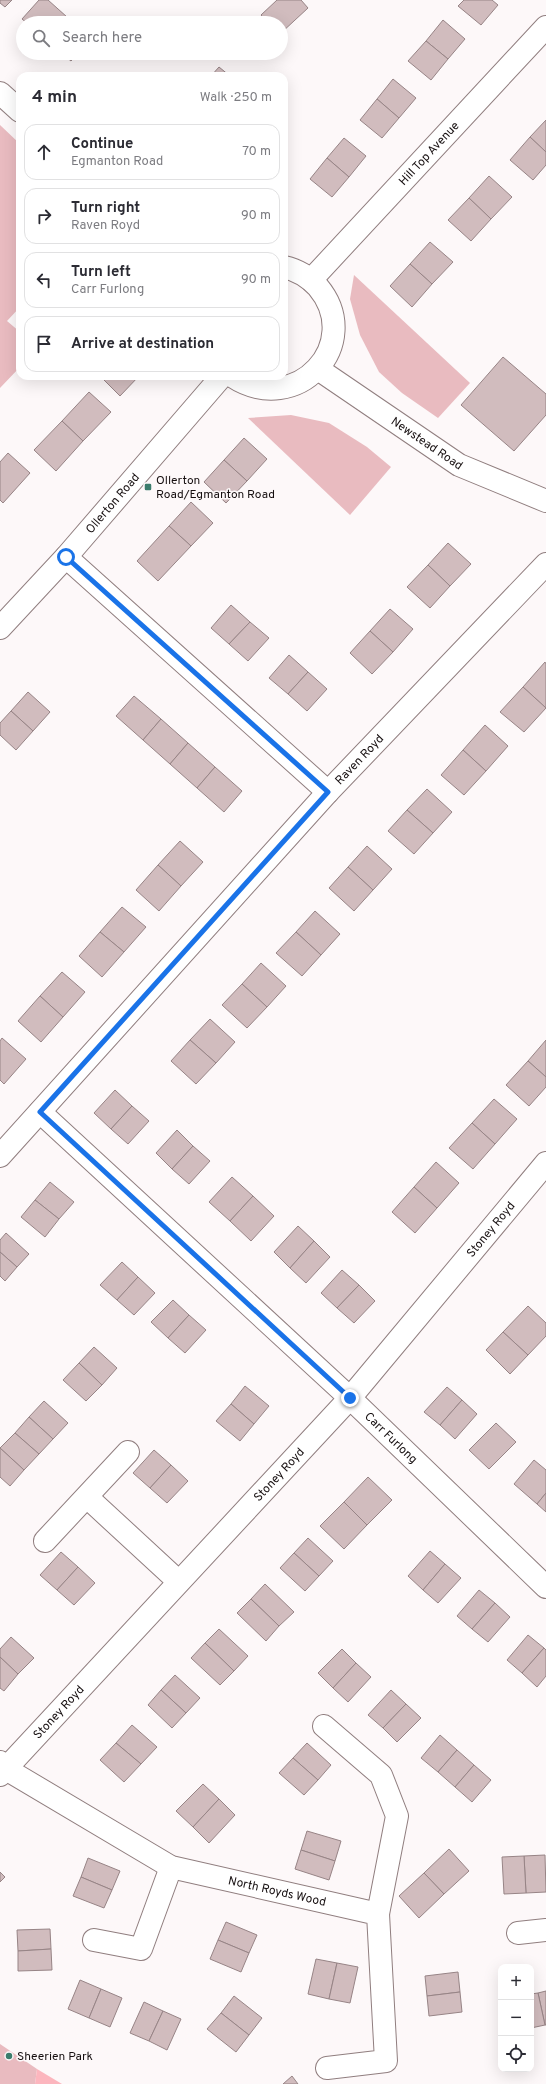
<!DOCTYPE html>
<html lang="en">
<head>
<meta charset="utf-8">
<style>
  body { margin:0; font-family:Overpass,sans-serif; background:#f2f2f3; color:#2b2b33 }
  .controls { position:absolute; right:12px; bottom:12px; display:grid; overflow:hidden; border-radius:8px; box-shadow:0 4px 16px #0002 }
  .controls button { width:36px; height:36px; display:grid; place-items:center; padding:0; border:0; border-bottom:1px solid #e1e1e2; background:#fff; color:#2b2b33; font:20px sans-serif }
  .stop { position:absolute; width:12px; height:12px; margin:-9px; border:3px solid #1a73e8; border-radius:50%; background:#fff }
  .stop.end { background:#1a73e8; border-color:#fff; box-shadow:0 1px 4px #0008 }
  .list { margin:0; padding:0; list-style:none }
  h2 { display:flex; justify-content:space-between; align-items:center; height:52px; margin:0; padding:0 16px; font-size:17px }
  h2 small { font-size:13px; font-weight:400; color:#7c7c81 }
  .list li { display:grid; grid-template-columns:26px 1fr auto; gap:12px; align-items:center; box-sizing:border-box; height:56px; margin:0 8px 8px; padding:0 8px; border:1px solid #e1e1e2; border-radius:12px }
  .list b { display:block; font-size:15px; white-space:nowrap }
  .list p { margin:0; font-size:13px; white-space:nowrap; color:#7c7c81 }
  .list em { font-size:13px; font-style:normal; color:#7c7c81 }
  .icon { flex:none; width:22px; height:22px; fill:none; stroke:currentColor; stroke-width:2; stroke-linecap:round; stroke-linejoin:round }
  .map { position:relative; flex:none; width:546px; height:2084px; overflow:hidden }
  .search { position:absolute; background:#fff; box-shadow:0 4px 16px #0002; left:16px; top:16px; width:272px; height:44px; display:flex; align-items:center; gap:10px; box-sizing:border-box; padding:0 14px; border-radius:22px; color:#7c7c81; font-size:15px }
  .panel { position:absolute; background:#fff; box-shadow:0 4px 16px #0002; left:16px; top:72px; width:272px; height:308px; border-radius:12px }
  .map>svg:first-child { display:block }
</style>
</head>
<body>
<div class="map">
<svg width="546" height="2084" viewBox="0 0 546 2084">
  <rect width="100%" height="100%" fill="#fdf8f9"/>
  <g fill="#e9bbc0">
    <path d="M0 125 20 144V307L7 321 20 332V367L0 388Z"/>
    <path d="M354 275 470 383 438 418 402 393 379 372 360 335 350 299Z"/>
    <path d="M291 415 329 423 367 447 391 467 350 515 248 418Z"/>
    <path d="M0 2044 37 2069 35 2084H0Z"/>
  </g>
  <path fill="#fcb6be" d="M37 2069 62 2084H35Z"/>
  <g fill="#d1bcbe" stroke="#978486">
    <path d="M0 0H12L5 7 0 3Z"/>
    <path d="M39 0H48L67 17 62 23H27L22 19Z"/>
    <path d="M277 0H301L308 8 281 33V23H268L261 15Z"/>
    <path d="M464 0H492L498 5 481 25 458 6Z"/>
    <path d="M67 17 74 23H62Z"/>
    <path d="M443 20 465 39 448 59 426 41Z"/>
    <path d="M426 41 448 59 431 80 408 61Z"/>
    <path d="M61 53H78L71 61Z"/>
    <path d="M219 67 230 76H211Z"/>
    <path d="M393 79 416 98 399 118 377 99Z"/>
    <path d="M377 99 399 118 382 138 360 120Z"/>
    <path d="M546 120V152L530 137Z"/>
    <path d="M530 137 546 152V165L533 180 510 160Z"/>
    <path d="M344 138 366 156 349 177 327 158Z"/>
    <path d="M327 158 349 177 332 197 310 179Z"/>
    <path d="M489 176 512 197 491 219 469 198Z"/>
    <path d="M469 198 491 219 471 241 448 220Z"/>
    <path d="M430 242 453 262 432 284 410 264Z"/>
    <path d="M410 264 432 284 412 307 390 286Z"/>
    <path d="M503 357 546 394V415L514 451 461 405Z"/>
    <path d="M100 376H139L120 396Z"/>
    <path d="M89 392 111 412 83 441 62 421Z"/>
    <path d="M62 421 83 441 56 471 34 450Z"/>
    <path d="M244 438 267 459 247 481 224 460Z"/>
    <path d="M8 453 30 473 3 503 0 500V462Z"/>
    <path d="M224 460 247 481 226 503 204 482Z"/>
    <path d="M191 502 213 523 191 546 169 526Z"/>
    <path d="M169 526 191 546 158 581 137 561Z"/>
    <path d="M448 543 471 564 450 586 428 565Z"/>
    <path d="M428 565 450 586 430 608 407 587Z"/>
    <path d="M231 605 250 622 229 644 211 628Z"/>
    <path d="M390 609 413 629 393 652 370 631Z"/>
    <path d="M250 622 269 638 248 661 229 644Z"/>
    <path d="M370 631 393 652 372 674 350 653Z"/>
    <path d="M289 655 308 672 288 694 269 678Z"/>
    <path d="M545 662 546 664V708L523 687Z"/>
    <path d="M308 672 327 689 307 711 288 694Z"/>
    <path d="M523 687 546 708 524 732 500 712Z"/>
    <path d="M28 692 50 712 33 731 11 711Z"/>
    <path d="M134 696 161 719 143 740 116 716Z"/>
    <path d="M11 711 33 731 16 750 0 735V723Z"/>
    <path d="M161 719 188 743 170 764 143 740Z"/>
    <path d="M485 725 508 746 486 771 463 750Z"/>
    <path d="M188 743 215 767 197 788 170 764Z"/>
    <path d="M463 750 486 771 464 795 441 775Z"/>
    <path d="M215 767 242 791 224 812 197 788Z"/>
    <path d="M427 789 452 812 433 833 407 810Z"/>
    <path d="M407 810 433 833 414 854 388 831Z"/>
    <path d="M180 841 203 862 181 886 158 865Z"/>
    <path d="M367 846 392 869 373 890 348 867Z"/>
    <path d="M158 865 181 886 159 911 136 890Z"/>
    <path d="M348 867 373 890 354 911 329 888Z"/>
    <path d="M122 907 146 927 124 952 100 932Z"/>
    <path d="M315 911 340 934 321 955 296 932Z"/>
    <path d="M100 932 124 952 102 977 79 956Z"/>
    <path d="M296 932 321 955 302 976 276 953Z"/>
    <path d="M261 963 286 986 267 1007 242 984Z"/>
    <path d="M62 972 85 992 63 1017 40 996Z"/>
    <path d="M242 984 267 1007 247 1028 222 1005Z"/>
    <path d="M40 996 63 1017 41 1042 18 1021Z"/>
    <path d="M210 1019 235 1042 216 1063 190 1040Z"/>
    <path d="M2 1038 26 1059 4 1084 0 1080V1041Z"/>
    <path d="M190 1040 216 1063 196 1084 171 1061Z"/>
    <path d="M546 1040V1077L528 1061Z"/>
    <path d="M528 1061 546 1077V1087L529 1106 506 1085Z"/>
    <path d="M115 1090 132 1106 111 1129 94 1113Z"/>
    <path d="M494 1099 517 1119 495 1144 472 1123Z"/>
    <path d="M132 1106 149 1121 128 1144 111 1129Z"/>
    <path d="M472 1123 495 1144 473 1169 449 1148Z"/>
    <path d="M177 1130 193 1146 172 1169 156 1153Z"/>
    <path d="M193 1146 210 1161 189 1184 172 1169Z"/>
    <path d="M436 1162 459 1183 437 1208 414 1187Z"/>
    <path d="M232 1177 253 1196 230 1221 209 1202Z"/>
    <path d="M50 1182 74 1202 59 1219 35 1200Z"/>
    <path d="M414 1187 437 1208 415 1233 392 1212Z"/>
    <path d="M253 1196 274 1216 251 1241 230 1221Z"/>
    <path d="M35 1200 59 1219 45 1237 21 1217Z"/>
    <path d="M298 1226 314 1241 290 1268 274 1252Z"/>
    <path d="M6 1233 29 1254 17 1267 0 1252V1240Z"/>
    <path d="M314 1241 330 1257 306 1283 290 1268Z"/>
    <path d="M0 1252 17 1267 5 1281 0 1276Z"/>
    <path d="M122 1262 138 1277 117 1300 100 1285Z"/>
    <path d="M342 1270 359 1285 337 1308 321 1293Z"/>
    <path d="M138 1277 155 1293 134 1315 117 1300Z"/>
    <path d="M359 1285 375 1301 354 1323 337 1308Z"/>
    <path d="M173 1300 189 1315 168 1338 151 1322Z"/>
    <path d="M528 1306 546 1323V1336L528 1355 503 1332Z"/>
    <path d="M189 1315 206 1330 185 1353 168 1338Z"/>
    <path d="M503 1332 528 1355 510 1374 486 1350Z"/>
    <path d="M94 1347 117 1368 102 1385 79 1363Z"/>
    <path d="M79 1363 102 1385 86 1401 63 1380Z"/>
    <path d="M245 1386 269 1406 254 1424 231 1404Z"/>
    <path d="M447 1387 462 1400 440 1425 424 1412Z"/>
    <path d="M462 1400 477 1414 455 1439 440 1425Z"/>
    <path d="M44 1401 68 1423 53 1439 29 1417Z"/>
    <path d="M231 1404 254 1424 240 1441 216 1421Z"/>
    <path d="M29 1417 53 1439 39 1454 15 1433Z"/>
    <path d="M496 1423 516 1442 489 1469 469 1450Z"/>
    <path d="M15 1433 39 1454 24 1470 0 1448Z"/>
    <path d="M0 1448 24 1470 10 1486 0 1477Z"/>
    <path d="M154 1450 171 1465 150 1488 133 1473Z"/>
    <path d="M534 1460 546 1470V1493L537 1504 514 1484Z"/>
    <path d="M171 1465 188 1481 167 1503 150 1488Z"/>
    <path d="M368 1477 392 1500 367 1525 344 1502Z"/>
    <path d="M546 1493V1512L537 1504Z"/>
    <path d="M344 1502 367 1525 344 1549 320 1526Z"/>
    <path d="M308 1538 333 1561 319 1576 294 1553Z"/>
    <path d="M430 1551 445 1564 423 1590 408 1576Z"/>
    <path d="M61 1552 78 1567 57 1590 40 1575Z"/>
    <path d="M294 1553 319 1576 305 1591 280 1568Z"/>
    <path d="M445 1564 461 1578 438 1603 423 1590Z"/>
    <path d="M78 1567 95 1583 74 1605 57 1590Z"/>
    <path d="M265 1584 294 1612 279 1626 251 1599Z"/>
    <path d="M479 1590 495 1603 472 1629 457 1616Z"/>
    <path d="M251 1599 279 1626 266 1641 237 1613Z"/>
    <path d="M495 1603 510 1617 488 1642 472 1629Z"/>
    <path d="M219 1629 248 1656 234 1671 205 1643Z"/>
    <path d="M528 1635 544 1648 522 1673 507 1660Z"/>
    <path d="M11 1637 34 1658 18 1674 0 1657V1649Z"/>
    <path d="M205 1643 234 1671 220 1685 191 1658Z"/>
    <path d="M544 1648 546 1650V1676L537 1687 522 1673Z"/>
    <path d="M342 1649 356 1663 333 1688 318 1673Z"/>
    <path d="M0 1657 18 1674 4 1691 0 1688Z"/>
    <path d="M356 1663 371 1677 348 1702 333 1688Z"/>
    <path d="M175 1675 200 1698 186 1713 161 1690Z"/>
    <path d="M161 1690 186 1713 172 1728 148 1705Z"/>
    <path d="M391 1690 406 1704 383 1728 368 1715Z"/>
    <path d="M406 1704 421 1718 397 1742 383 1728Z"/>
    <path d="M132 1725 157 1747 141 1764 116 1743Z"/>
    <path d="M440 1735 457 1750 438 1772 421 1758Z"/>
    <path d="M116 1743 141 1764 124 1782 100 1760Z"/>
    <path d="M307 1743 331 1765 318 1780 293 1758Z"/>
    <path d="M457 1750 474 1765 455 1787 438 1772Z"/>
    <path d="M293 1758 318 1780 304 1795 279 1773Z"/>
    <path d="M474 1765 491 1780 472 1802 455 1787Z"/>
    <path d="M203 1784 219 1799 193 1827 176 1811Z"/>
    <path d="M219 1799 235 1815 209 1843 193 1827Z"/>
    <path d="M307 1831 341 1841 335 1861 301 1850Z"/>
    <path d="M449 1849 469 1871 444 1894 424 1873Z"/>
    <path d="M301 1850 335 1861 329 1880 295 1869Z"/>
    <path d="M545 1855 546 1892 526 1893 524 1856Z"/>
    <path d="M524 1856 526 1893 504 1894 502 1857Z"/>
    <path d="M88 1858 120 1871 112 1890 81 1877Z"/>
    <path d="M0 1872 5 1877 0 1882Z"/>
    <path d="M424 1873 444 1894 419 1918 399 1896Z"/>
    <path d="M81 1877 112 1890 104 1908 73 1896Z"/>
    <path d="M226 1922 257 1935 249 1953 218 1940Z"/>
    <path d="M50 1929 51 1949 18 1951 17 1930Z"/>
    <path d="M218 1940 249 1953 241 1972 210 1959Z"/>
    <path d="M51 1949 52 1970 18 1971V1951Z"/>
    <path d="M316 1959 337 1963 329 1999 308 1994Z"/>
    <path d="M337 1963 358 1967 350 2003 329 1999Z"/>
    <path d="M458 1972 460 1992 427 1996 425 1976Z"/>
    <path d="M80 1980 101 1989 89 2018 68 2009Z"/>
    <path d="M101 1989 122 1998 110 2027 89 2018Z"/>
    <path d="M546 1991V2025H545L538 1993Z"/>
    <path d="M460 1992 462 2012 429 2016 427 1996Z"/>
    <path d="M538 1993 545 2025 531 2028V1994Z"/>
    <path d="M234 1996 262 2018 249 2035 221 2013Z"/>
    <path d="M144 2002 163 2011 149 2041 130 2033Z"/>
    <path d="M163 2011 181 2019 167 2050 149 2041Z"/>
    <path d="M221 2013 249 2035 236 2052 207 2029Z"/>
    <path d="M292 2076 298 2084H283Z"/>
  </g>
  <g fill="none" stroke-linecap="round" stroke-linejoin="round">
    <g stroke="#907e7f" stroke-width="24">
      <g id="minor">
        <path d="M0 93 20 111"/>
        <path id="s1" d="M311 280 546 27"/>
        <path id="s2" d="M318 369 459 465 546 501"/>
        <path d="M232 376C297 419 365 343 318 287 309 277 297 270 284 267"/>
        <path d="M66 557 328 792"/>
        <path id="s3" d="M0 628 66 557 222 376"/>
        <path id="s4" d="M40 1112 350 1398 546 1587"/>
        <path id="s5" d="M0 1156 328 792 546 564"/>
        <path d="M87 1497 178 1581"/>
        <path d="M45 1541 128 1452"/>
        <path d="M324 1726 381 1775 397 1816 378 1914"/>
        <path id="s6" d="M0 1762 6 1769 171 1867 378 1914 386 2061 327 2068"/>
        <path id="s7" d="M0 1775 350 1398 546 1163"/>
        <path d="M518 1933 546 1930"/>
        <path d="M94 1940 141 1949 171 1867"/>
      </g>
    </g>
    <use href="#minor" stroke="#fff" stroke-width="22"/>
  </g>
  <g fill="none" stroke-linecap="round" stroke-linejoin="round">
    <path stroke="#1a73e8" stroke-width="5" d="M66 557 328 792 40 1112 350 1398"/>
  </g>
  <g fill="#3b7c6c" stroke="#fdf8f9" stroke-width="1.5">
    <rect x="144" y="483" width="8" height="8" rx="2"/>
    <circle cx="9" cy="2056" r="4"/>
  </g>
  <g text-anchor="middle" stroke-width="3" stroke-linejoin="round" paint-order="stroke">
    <g font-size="12" fill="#160f10" stroke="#fdf8f9">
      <text dy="4" stroke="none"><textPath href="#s1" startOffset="173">Hill Top Avenue</textPath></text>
      <text dy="4" stroke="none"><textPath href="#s2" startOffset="132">Newstead Road</textPath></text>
      <text dy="4" stroke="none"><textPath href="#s3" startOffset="168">Ollerton Road</textPath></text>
      <text dy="4" stroke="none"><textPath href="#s5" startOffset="535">Raven Royd</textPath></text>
      <text dy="4" stroke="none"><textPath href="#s7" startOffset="734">Stoney Royd</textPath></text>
      <text dy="4" stroke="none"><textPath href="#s4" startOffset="479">Carr Furlong</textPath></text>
      <text dy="4" stroke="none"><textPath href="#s7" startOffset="410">Stoney Royd</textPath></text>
      <text dy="4" stroke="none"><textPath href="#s7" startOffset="86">Stoney Royd</textPath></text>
      <text dy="4" stroke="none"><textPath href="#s6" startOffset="310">North Royds Wood</textPath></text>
    </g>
    <g font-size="12" fill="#160f10" stroke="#fdf8f9" text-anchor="start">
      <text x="156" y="484">Ollerton<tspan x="156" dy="14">Road/Egmanton Road</tspan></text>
      <text x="17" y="2060">Sheerien Park</text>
    </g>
  </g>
</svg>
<div class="controls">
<button>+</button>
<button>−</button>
<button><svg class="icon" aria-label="locate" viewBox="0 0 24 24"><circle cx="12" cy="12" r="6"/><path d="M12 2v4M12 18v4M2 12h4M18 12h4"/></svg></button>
</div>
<div class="stop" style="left:66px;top:557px"></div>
<div class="stop end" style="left:350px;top:1398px"></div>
<div class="search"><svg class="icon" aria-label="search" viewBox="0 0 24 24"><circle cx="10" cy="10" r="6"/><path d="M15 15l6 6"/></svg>Search here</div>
<section class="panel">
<h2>4 min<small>Walk · 250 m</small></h2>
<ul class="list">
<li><svg class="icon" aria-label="ahead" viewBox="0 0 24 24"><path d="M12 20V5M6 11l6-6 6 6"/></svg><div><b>Continue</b><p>Egmanton Road</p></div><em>70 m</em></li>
<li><svg class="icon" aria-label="right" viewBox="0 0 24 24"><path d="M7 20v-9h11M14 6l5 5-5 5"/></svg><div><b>Turn right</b><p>Raven Royd</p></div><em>90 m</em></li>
<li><svg class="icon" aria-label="left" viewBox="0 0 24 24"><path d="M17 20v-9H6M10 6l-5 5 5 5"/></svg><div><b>Turn left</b><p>Carr Furlong</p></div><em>90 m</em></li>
<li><svg class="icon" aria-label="arrive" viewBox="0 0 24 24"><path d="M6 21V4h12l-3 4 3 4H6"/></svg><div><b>Arrive at destination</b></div></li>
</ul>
</section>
</div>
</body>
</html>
